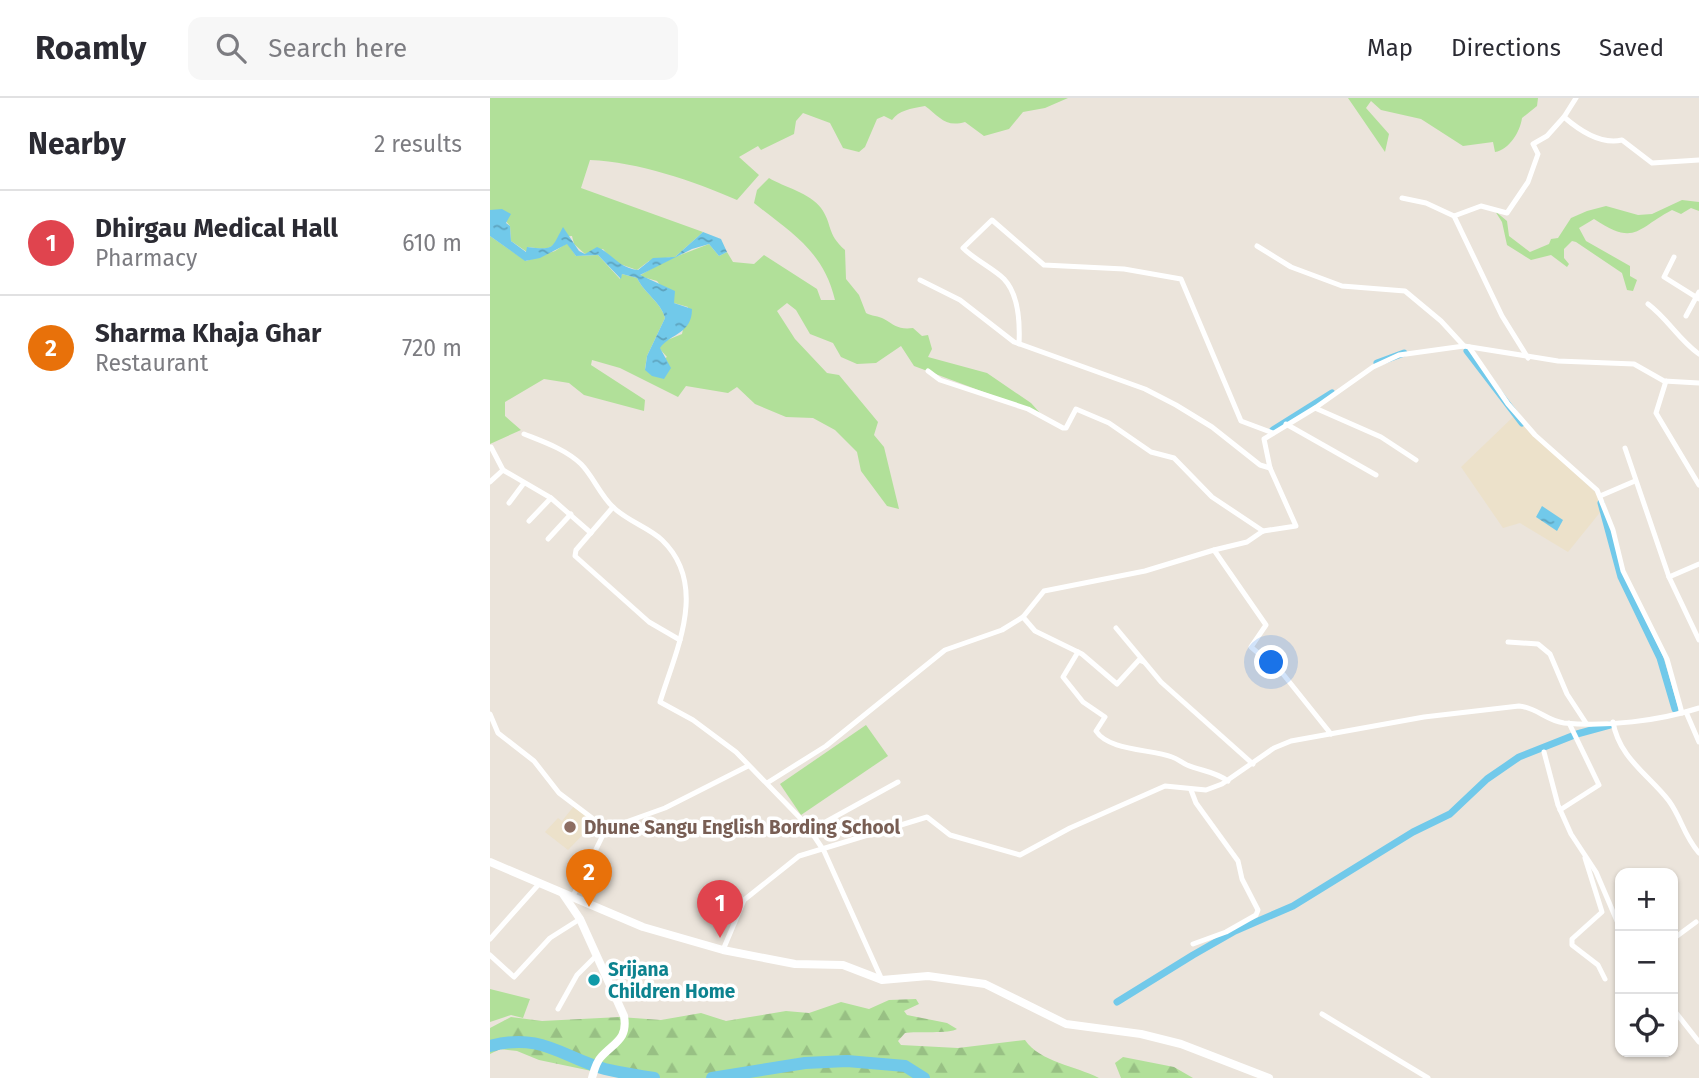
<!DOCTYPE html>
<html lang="en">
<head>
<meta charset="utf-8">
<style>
  body { margin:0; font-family:"Fira Sans",sans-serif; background:#f7f7f7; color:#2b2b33 }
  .controls { position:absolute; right:21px; bottom:21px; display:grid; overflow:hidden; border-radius:14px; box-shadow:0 2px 5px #0004 }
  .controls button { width:63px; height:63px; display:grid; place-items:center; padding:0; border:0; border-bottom:2px solid #e1e1e2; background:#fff; color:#2b2b33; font:35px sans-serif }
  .you { position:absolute; left:782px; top:565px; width:24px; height:24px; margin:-18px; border:5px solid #fff; border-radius:50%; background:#1a73e8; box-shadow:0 0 0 10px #1a73e833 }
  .badge { display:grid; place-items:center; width:46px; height:46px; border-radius:50%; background:#3f60f3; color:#fff; font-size:23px; font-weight:700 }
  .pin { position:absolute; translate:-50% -58px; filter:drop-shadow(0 2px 4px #0008) }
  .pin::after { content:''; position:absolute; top:37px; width:24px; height:21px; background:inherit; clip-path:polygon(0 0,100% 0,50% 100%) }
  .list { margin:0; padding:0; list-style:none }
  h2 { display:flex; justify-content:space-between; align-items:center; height:91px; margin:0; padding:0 28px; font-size:30px }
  h2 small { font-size:23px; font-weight:400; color:#7c7c81 }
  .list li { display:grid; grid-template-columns:46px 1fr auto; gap:21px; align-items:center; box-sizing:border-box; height:105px; padding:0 28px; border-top:2px solid #e1e1e2 }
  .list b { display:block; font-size:26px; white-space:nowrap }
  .list p { margin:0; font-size:23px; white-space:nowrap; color:#7c7c81 }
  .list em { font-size:23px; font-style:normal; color:#7c7c81 }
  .icon { flex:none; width:38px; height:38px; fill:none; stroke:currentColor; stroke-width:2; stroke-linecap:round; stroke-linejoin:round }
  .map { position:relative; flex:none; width:1209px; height:980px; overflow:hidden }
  header { display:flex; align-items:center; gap:42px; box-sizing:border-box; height:98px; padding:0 35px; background:#fff; border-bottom:2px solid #e1e1e2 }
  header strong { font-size:33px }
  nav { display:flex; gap:38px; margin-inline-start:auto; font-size:24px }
  .search { width:490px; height:63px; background:#f7f7f7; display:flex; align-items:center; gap:18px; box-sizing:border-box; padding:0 24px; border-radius:14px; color:#7c7c81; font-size:26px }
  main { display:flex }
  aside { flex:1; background:#fff }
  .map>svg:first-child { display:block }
</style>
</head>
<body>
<header>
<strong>Roamly</strong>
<div class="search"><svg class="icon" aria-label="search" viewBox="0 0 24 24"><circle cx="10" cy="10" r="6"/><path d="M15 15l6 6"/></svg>Search here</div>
<nav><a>Map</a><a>Directions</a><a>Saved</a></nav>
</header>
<main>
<aside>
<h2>Nearby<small>2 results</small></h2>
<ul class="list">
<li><span class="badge" style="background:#e0444e">1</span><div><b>Dhirgau Medical Hall</b><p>Pharmacy</p></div><em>610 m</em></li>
<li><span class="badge" style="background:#e8710a">2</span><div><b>Sharma Khaja Ghar</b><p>Restaurant</p></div><em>720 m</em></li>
</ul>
</aside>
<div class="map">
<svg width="1209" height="980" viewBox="0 0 1209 980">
  <defs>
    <pattern id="forest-firs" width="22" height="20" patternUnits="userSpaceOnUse" patternTransform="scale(1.75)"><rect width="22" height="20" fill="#b1e099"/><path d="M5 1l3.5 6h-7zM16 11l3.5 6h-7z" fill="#98c084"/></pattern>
    <pattern id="water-ripples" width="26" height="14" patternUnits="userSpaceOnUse" patternTransform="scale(1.75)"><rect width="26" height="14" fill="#71c9ea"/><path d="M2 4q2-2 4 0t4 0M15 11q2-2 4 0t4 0" fill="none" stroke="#5da3be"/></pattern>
  </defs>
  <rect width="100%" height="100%" fill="#ebe4db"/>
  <g fill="#ece1ca">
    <path d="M1024 318 1107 396 1112 412 1078 454 1030 425 1013 430 971 369Z"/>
    <path d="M84 708 104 725 78 752 55 734 68 720 72 723Z"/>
  </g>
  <g fill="#b1e099">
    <path d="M0 0H578L555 10 533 14 519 31 494 38 475 24C455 30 449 18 435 8 420 11 409 12 402 22L394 18 387 21 375 49 369 54 353 50 340 25 313 15 306 23 304 36 271 52 268 48 249 59 269 77 247 102C204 83 148 64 100 62L91 90 213 134 185 159 219 146 229 158 237 154 243 164 264 166 274 157 327 191 331 202H345C333 152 301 135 264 105L267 92 279 80C294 89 320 95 331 110 343 127 336 135 355 152L356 181 369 197 376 215C381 218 389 218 394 221 404 227 409 232 423 230L432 238 438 237 442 251 438 259 497 275 541 305 550 315 424 268 411 248 386 265 367 266 351 259 343 245 320 236 306 212 297 205 287 213 305 241 337 275 349 277 388 324 384 337 394 349 409 411 397 408 371 373 367 354 345 332 323 320 296 319 265 306 247 289 238 295 196 288 188 299 130 270 102 262 101 267 155 302 154 313 94 297 79 285 54 281 15 304V318L31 332 0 346V138L36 163 65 153 77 145 86 158 108 157 130 181 132 176 147 180C154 195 171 204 175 220L157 258 155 271 177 259 169 250 175 243 192 236 198 209 184 205 167 183 149 178 181 159 159 163 147 172 124 164 113 151 95 156 84 146 82 138 69 139C62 154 52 151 38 149L37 154 21 143 20 128 8 114 0 112Z"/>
    <path d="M858 0H1048L1047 8 1032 20C1030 34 1019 52 1005 54L1003 44 973 48 931 21 891 12 881 3 876 10 899 36 895 54Z"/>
    <path d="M1192 102 1209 104V113L1201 110 1191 116 1182 112C1147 130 1146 149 1104 121L1089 130 1096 143 1140 168V178L1147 182 1143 193 1137 192 1132 175 1086 144 1082 143 1074 151V160L1079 166 1077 169 1061 157 1041 162 1017 147 1012 124 1005 113 1017 123 1019 138 1040 154 1059 146 1061 141 1068 140 1081 120 1097 113 1116 108 1148 117 1162 116Z"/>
    <path d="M376 627 398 658 311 717 290 686Z"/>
    <path d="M0 891 40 901 33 920 21 917 0 924Z"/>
  </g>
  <g fill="url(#forest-firs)">
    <path d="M426 901 429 906 414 913 417 917 457 925 467 931C460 936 427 933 415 935L408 943 411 947 468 950 535 942C550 964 586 968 609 980H135L49 962 27 953 10 951 0 956V930L21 919 52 923 130 919 171 922 211 915 236 923 296 913 319 915 351 904 379 911 399 902Z"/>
    <path d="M633 959 684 969 703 980H631L625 965Z"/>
  </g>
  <g fill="url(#water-ripples)">
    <path d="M12 111 21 116 16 125 20 128 21 143 36 154 37 149C65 152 61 151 73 129L89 153 95 156 107 149C122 155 128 170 148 172L163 160 185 159 213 134 231 141 237 154 229 158 219 146 202 151 150 177 185 193 184 205 202 211C202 236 181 235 170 250L181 270 174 281 162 278 155 272 157 258 175 220C171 204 154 195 147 180L132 176 131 181 108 157 86 158 77 146 50 160 35 163 0 138V112Z"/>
    <path d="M1052 408 1073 422 1067 433 1046 419Z"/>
  </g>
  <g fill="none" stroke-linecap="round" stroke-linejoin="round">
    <g stroke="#71c9ea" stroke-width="7">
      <path d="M977 253 1032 325"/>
      <path d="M887 265 914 255"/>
      <path d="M783 332 842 295"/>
      <path d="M1111 405 1131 479 1170 560 1185 611"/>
      <path d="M1087 636 1120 627"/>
      <path d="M627 904 703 857 745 833 803 808 923 734 960 716 997 681 1029 659 1082 638"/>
    </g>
    <g stroke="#71c9ea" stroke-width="12">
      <path d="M0 948C51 934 72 959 115 971 131 975 148 977 164 980"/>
      <path d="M222 980 315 965 357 963 415 968 434 980"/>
    </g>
    <g stroke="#fff" stroke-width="5">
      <path d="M1086 0 1074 19C1090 33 1111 47 1132 42L1162 65 1209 62"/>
      <path d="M912 100 936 105 964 118"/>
      <path d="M767 148 801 169 852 188 915 193 951 223 974 248"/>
      <path d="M1184 159 1174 179 1209 201"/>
      <path d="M430 182 470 202 524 244 655 291 686 307 722 329 770 367 780 370"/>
      <path d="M1158 206C1178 221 1189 242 1209 256"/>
      <path d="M1196 218 1209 194"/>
      <path d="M529 246C530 226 529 197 514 181 504 171 485 162 473 150L502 122 554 167 634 171 691 181 751 323 783 335"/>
      <path d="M979 249 1018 306 1045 337 1107 392 1123 432 1133 473 1177 561 1192 615"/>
      <path d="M1038 260 1012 218 964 118 991 108 1017 115 1038 84 1048 56 1043 46 1057 38 1074 19"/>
      <path d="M438 273 450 282 538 311 573 330H576L586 311 619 325 661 354 684 360 722 399 773 433"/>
      <path d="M1176 283 1166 315 1209 387"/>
      <path d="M825 310 891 339 926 362"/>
      <path d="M796 326 886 377"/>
      <path d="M34 336C54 344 75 351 91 366 103 378 110 397 123 409 137 423 158 429 172 442 219 487 186 552 170 604L203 622 246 654 316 726 334 753 392 882"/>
      <path d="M1 349 13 372"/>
      <path d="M1135 350 1179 479 1209 542"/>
      <path d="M0 384 13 372 61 400 101 435"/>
      <path d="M1110 398 1145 383"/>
      <path d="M19 405 34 385"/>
      <path d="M123 409 86 452 85 458 159 524 190 542"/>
      <path d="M39 423 61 400"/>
      <path d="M58 441 81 416"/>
      <path d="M1179 479 1209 466"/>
      <path d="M626 530 671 584 763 666"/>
      <path d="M1018 544 1048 546 1060 556 1077 596 1096 625"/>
      <path d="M588 554 573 579 593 604 615 619 606 633C619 653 661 651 682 659 688 661 692 665 697 667 711 673 724 673 738 683"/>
      <path d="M654 564 649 562 627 586 592 556 545 533 533 519 554 493 655 473 724 452"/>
      <path d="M1196 614 1209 644"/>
      <path d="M0 616 8 635 44 663 69 695 102 720 114 735"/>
      <path d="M1123 624C1129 660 1159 677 1179 703 1192 721 1193 736 1209 755"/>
      <path d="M841 636 793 576 761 549 776 527 724 452 757 444 773 433 806 428 780 370 774 341 825 310 883 269 909 257 974 248 1068 263 1144 266 1174 283 1209 285"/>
      <path d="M1054 654 1068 707 1081 736 1106 774 1130 830"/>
      <path d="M277 685 336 648 455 552 512 532 533 519"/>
      <path d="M701 692 706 705 748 763 752 781 768 812 766 817 736 834 703 846"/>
      <path d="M1070 712 1109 687 1079 625"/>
      <path d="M321 732 408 684"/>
      <path d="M1095 760 1112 814 1082 841V847L1108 867 1115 881"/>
      <path d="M83 798 114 735 122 729 175 710 258 668"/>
      <path d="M0 841 49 786"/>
      <path d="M1183 841 1206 824"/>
      <path d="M233 852 254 802 309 758 437 719 460 737 530 757 580 730 675 688 716 692 732 686 784 650 801 643 934 619 1029 608C1046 609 1057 623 1074 625 1116 629 1169 623 1209 610"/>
      <path d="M0 857 24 879 60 840 90 821"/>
      <path d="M68 911 87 877 106 858"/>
      <path d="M1183 911 1209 944"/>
      <path d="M832 916 938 980"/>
    </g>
    <g stroke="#fff" stroke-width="8">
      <path d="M0 764 153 829 233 852 305 866 353 867 392 882 438 878 495 886 576 926 651 936 691 946 779 980"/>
      <path d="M73 796 90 821 134 918C138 941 125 944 111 959 106 964 104 973 102 980"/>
    </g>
  </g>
  <circle fill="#8d6e63" stroke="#fff" stroke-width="2.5" cx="80" cy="729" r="7"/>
  <circle fill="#0f9aa8" stroke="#fff" stroke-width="2.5" cx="104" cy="882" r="7"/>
  <g text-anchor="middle" stroke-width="7" stroke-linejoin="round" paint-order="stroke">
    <g font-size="19" font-weight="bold" fill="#785e54" stroke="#fff" text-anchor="start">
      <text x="94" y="736">Dhune Sangu English Bording School</text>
    </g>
    <g font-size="19" font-weight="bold" fill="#0d838f" stroke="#fff" text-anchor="start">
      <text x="118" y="878">Srijana<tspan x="118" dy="22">Children Home</tspan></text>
    </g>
  </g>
</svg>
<div class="controls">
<button>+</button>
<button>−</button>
<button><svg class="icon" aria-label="locate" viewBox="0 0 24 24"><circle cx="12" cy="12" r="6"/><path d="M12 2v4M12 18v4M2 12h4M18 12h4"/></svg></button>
</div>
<div class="you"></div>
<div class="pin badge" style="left:230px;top:840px;background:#e0444e">1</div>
<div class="pin badge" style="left:99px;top:809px;background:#e8710a">2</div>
</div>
</main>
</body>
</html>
